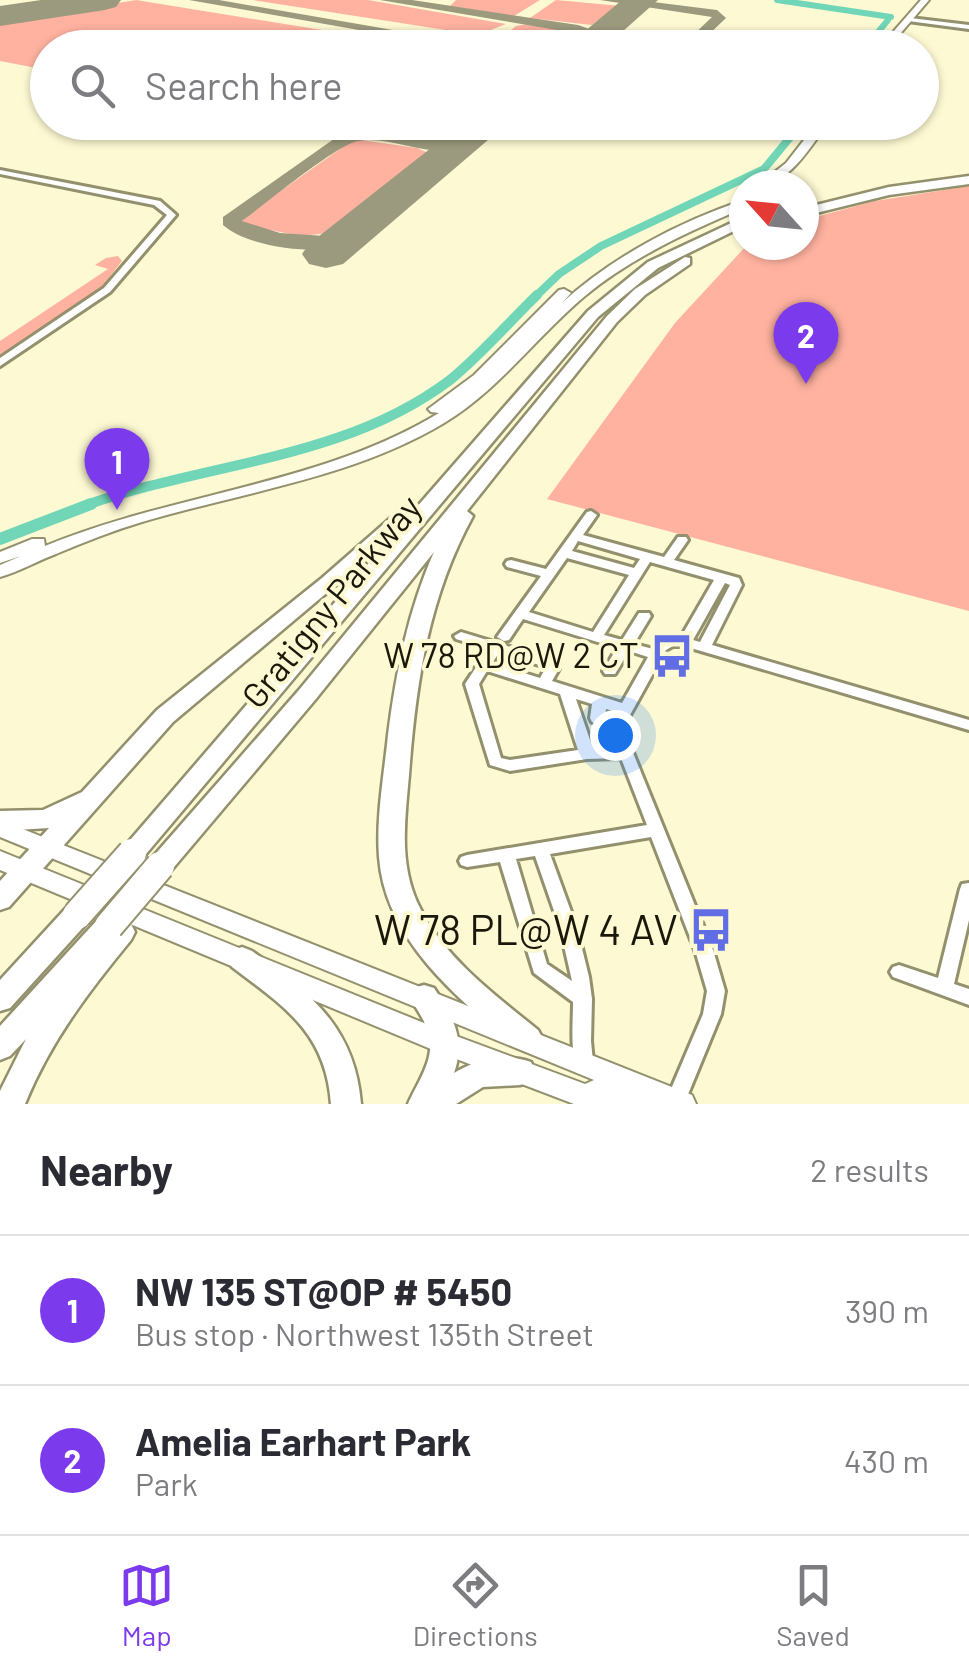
<!DOCTYPE html>
<html lang="en">
<head>
<meta charset="utf-8">
<style>
  body { margin:0; font-family:Barlow,sans-serif; background:#f2f2f3; color:#2b2b33 }
  .compass { position:absolute; left:729px; top:170px; width:90px; height:90px; border-radius:50%; background:#fff; box-shadow:0 2px 8px #0004; rotate:297deg }
  .you { position:absolute; left:615px; top:735px; width:35px; height:35px; margin:-25px; border:8px solid #fff; border-radius:50%; background:#1a73e8; box-shadow:0 0 0 15px #1a73e833 }
  .badge { display:grid; place-items:center; width:65px; height:65px; border-radius:50%; background:#7c3aed; color:#fff; font-size:32px; font-weight:700 }
  .pin { position:absolute; translate:-50% -82px; filter:drop-shadow(0 2px 5px #0008) }
  .pin::after { content:''; position:absolute; top:52px; width:35px; height:30px; background:inherit; clip-path:polygon(0 0,100% 0,50% 100%) }
  .list { margin:0; padding:0; list-style:none }
  h2 { display:flex; justify-content:space-between; align-items:center; height:130px; margin:0; padding:0 40px; font-size:42px }
  h2 small { font-size:32px; font-weight:400; color:#7c7c81 }
  .list li { display:grid; grid-template-columns:65px 1fr auto; gap:30px; align-items:center; box-sizing:border-box; height:150px; padding:0 40px; border-top:2px solid #e1e1e2 }
  .list b { display:block; font-size:38px; white-space:nowrap }
  .list p { margin:0; font-size:32px; white-space:nowrap; color:#7c7c81 }
  .list em { font-size:32px; font-style:normal; color:#7c7c81 }
  .icon { flex:none; width:55px; height:55px; fill:none; stroke:currentColor; stroke-width:2; stroke-linecap:round; stroke-linejoin:round }
  .map { position:relative; flex:none; width:969px; height:1104px; overflow:hidden }
  .search { position:absolute; background:#fff; box-shadow:0 2px 8px #0004; left:30px; right:30px; top:30px; height:110px; display:flex; align-items:center; gap:25px; box-sizing:border-box; padding:0 35px; border-radius:55px; color:#7c7c81; font-size:38px }
  .sheet { height:430px; background:#fff }
  nav { display:flex; justify-content:space-around; align-items:center; box-sizing:border-box; height:140px; border-top:2px solid #e1e1e2; background:#fff; font-size:28px; color:#7c7c81 }
  nav a { display:grid; justify-items:center; gap:5px }
  nav .on { color:#7c3aed }
  .map>svg:first-child { display:block }
</style>
</head>
<body>
<div class="map">
<svg width="969" height="1104" viewBox="0 0 969 1104">
  <rect width="100%" height="100%" fill="#fdf9d3"/>
  <g fill="#ffb2a0">
    <path d="M137 0 142 1 427 47 48 48 47 70 0 61V21Z"/>
    <path d="M253 0H368L506 24 478 35Z"/>
    <path d="M456 0H540L514 16 450 6Z"/>
    <path d="M556 0 621 6 592 25 530 18Z"/>
    <path d="M528 24 573 32 581 38C562 53 523 47 504 36L516 26Z"/>
    <path d="M377 123V122L473 123C445 151 403 145 368 131Z"/>
    <path d="M354 139 417 148 426 152 428 158 330 233 300 236 241 224 245 216Z"/>
    <path d="M969 186V611L547 499 675 323 747 245H804V220L875 201Z"/>
    <path d="M106 258 118 256 122 261 100 289 0 357V341L108 269 95 265Z"/>
  </g>
  <g fill="none" stroke-linecap="round" stroke-linejoin="round">
    <g stroke="#71d6b7" stroke-width="6">
      <path d="M777 0 891 17"/>
      <path d="M865 48 888 20"/>
      <path d="M795 132 803 122"/>
    </g>
    <path stroke="#71d6b7" stroke-width="8" d="M535 297 559 274 601 246 764 169 797 129"/>
    <path stroke="#71d6b7" stroke-width="10" d="M84 506C205 462 343 461 450 380 481 355 509 322 537 295"/>
    <path stroke="#71d6b7" stroke-width="12" d="M0 539 91 504"/>
    <g fill="#9c9a7e" fill-rule="evenodd">
      <path d="M189 0H219L497 48H461Z"/>
      <path d="M380 0H412L578 25 598 32 600 39 593 43 575 33Z"/>
      <path d="M600 0H637L717 10 726 18 706 37 710 39 752 44 785 39 792 43 785 48H708L690 38 712 17Z"/>
      <path d="M358 122H377L368 130 435 140 465 137 473 142C441 166 394 134 358 141 336 145 264 205 242 221L280 233 340 237 347 239V247C314 254 249 248 223 225V217Z"/>
      <path d="M496 122 487 129 479 124 480 122Z"/>
    </g>
    <g fill="#9c9a7e" fill-rule="evenodd">
      <path d="M41 0H121L116 7 105 10 0 26V6Z"/>
      <path d="M622 0H658L604 48H565Z"/>
      <path d="M464 122H509L343 264 326 268 309 264 302 254 309 244Z"/>
    </g>
    <g stroke="#93906d" stroke-width="6">
      <g id="minor">
        <path d="M910 18 969 25V29L908 21Z"/>
        <path d="M0 170 160 201 176 215 110 292 0 366V358L104 288 167 215 154 205 0 174Z"/>
        <path d="M591 511 597 515 583 535 664 557 678 537H686L688 540 674 560 739 578 742 585 712 645 969 720V730L684 646H673L666 650 630 715 625 733 713 950 725 991 721 1014 684 1104H668L666 1101 703 1014 707 991 695 950 651 837 550 854 577 928 589 977 592 999 591 1041 593 1062 591 1068 584 1070 577 1068C570 1047 573 1024 573 1002L534 973 500 862 467 867 461 865 459 861 461 857 467 855 647 825 621 758 587 759 510 771 490 765 465 684 488 649 456 639 454 636 461 632 553 660 559 669 552 681 622 703 648 657 629 651 615 674H605L603 671 617 648 523 619 509 640 504 641 497 637 541 576 507 567 505 564 507 561 511 560 546 569 587 512ZM578 541 640 559 634 568 572 551ZM567 558 629 575 593 632 529 612ZM650 562 714 580 681 637C669 636 659 639 653 649L634 644 651 616 649 613H639L622 640 604 635ZM725 583 730 585 700 642 693 640ZM499 653 543 666 545 669 540 678 492 663ZM487 671 560 694 578 750 510 760 501 758 479 684ZM576 699 592 704 590 718 592 722 612 728 611 733 614 740 591 743ZM606 709 617 712 615 718 605 715ZM535 856 560 928 572 981 547 964 516 859Z"/>
        <path d="M969 883V920L954 984 969 989V1005L893 977 890 972 893 967 899 965 938 978 960 889 962 884Z"/>
      </g>
    </g>
    <g stroke="#93906d" stroke-width="4">
      <g id="major">
        <path d="M921 0H929L888 48H879Z"/>
        <path d="M818 122H829C811 145 790 185 758 185L786 163Z"/>
        <path d="M744 200V208C688 232 632 257 585 296 536 337 499 390 444 423 352 478 243 492 142 522 112 531 84 542 56 554 37 561 19 572 0 577V565L21 556 0 563V552L32 539H44L45 546C173 493 321 485 439 413L431 412 428 409 474 375 559 290 564 289 571 293 562 303C612 257 679 222 744 200Z"/>
        <path d="M0 820 692 1095 696 1104H574L438 1052 0 870V851L456 1036 585 1084 594 1080 0 837Z"/>
      </g>
    </g>
    <g stroke="#93906d" stroke-width="5">
      <g id="highway">
        <path d="M969 176V184L889 195 804 216V208L889 187Z"/>
        <path d="M744 217V226L658 268 598 317 141 860 132 863 123 860 119 853 386 543 173 722 9 907 0 910V881L49 828 0 831V811L43 810 82 792 157 710 322 578 402 508H416L588 311 648 262Z"/>
        <path d="M685 257 690 258V264L645 295 617 322 467 511 473 516C428 598 416 683 409 775 405 821 398 867 421 910 447 960 495 995 538 1030L543 1039 538 1048 528 1052 518 1048C458 999 385 940 379 857 376 817 384 775 388 735 396 672 408 611 434 552L315 700 169 873 160 876 151 873 147 866 151 859 299 690 607 316 635 289Z"/>
        <path d="M77 904 87 907 90 915 87 923 10 1008 0 1011V980L67 907Z"/>
        <path d="M109 915 131 924 135 932 131 940C89 991 50 1042 25 1104H0V1091L26 1039 10 1056 0 1060V1026L99 918Z"/>
        <path d="M242 947 252 951C310 993 355 1027 361 1104H331C326 1033 285 1007 232 967L228 959 232 951Z"/>
        <path d="M424 985 434 988C453 1016 466 1040 454 1073 476 1059 506 1053 531 1062L535 1072 531 1082 520 1085 483 1087 456 1104H408C419 1079 439 1055 426 1026 422 1016 415 1007 410 997L414 988Z"/>
      </g>
    </g>
    <use href="#minor" fill="#fff" fill-rule="evenodd"/>
    <use href="#major" fill="#fff" fill-rule="evenodd"/>
    <use href="#highway" fill="#fff" fill-rule="evenodd"/>
    <g stroke="#93906d" stroke-width="32" stroke-linecap="butt">
      <g id="highway-bridge">
        <path d="M77 915 132 853"/>
        <path d="M109 926 160 866"/>
      </g>
    </g>
    <use href="#highway-bridge" stroke="#fff" stroke-width="28"/>
  </g>
  <defs>
    <g id="bus-bare" transform="scale(3.45)"><path d="M-5-6H5V4H4V6H2V4H-2V6H-4V4H-5ZM-3.5-4V0h7V-4ZM-3.5 1.2v1.5H-2V1.2ZM2 1.2v1.5H3.5V1.2Z" fill="#606de5" stroke="#fdf9d3" stroke-width="2.5" paint-order="stroke"/></g>
  </defs>
  <g fill-rule="evenodd">
    <use href="#bus-bare" x="672" y="656"/>
    <use href="#bus-bare" x="711" y="930"/>
  </g>
  <g text-anchor="middle" stroke-width="8" stroke-linejoin="round" paint-order="stroke">
    <g font-size="35" fill="#19180a" stroke="#fdf9d3">
      <text transform="translate(332 602) rotate(-51)" y="12">Gratigny Parkway</text>
    </g>
    <g font-size="35" fill="#19180a" stroke="#fdf9d3" text-anchor="end">
      <text x="639" y="668">W 78 RD@W 2 CT</text>
    </g>
    <g font-size="42" fill="#19180a" stroke="#fdf9d3" text-anchor="end">
      <text x="678" y="945">W 78 PL@W 4 AV</text>
    </g>
  </g>
</svg>
<svg class="compass" viewBox="-18 -18 36 36"><path d="M0-13l5 13h-10z" fill="#e53935"/><path d="M0 13l5-13h-10z" fill="#7c7c81"/></svg>
<div class="you"></div>
<div class="pin badge" style="left:117px;top:510px">1</div>
<div class="pin badge" style="left:806px;top:384px">2</div>
<div class="search"><svg class="icon" aria-label="search" viewBox="0 0 24 24"><circle cx="10" cy="10" r="6"/><path d="M15 15l6 6"/></svg>Search here</div>
</div>
<section class="sheet">
<h2>Nearby<small>2 results</small></h2>
<ul class="list">
<li><span class="badge">1</span><div><b>NW 135 ST@OP # 5450</b><p>Bus stop · Northwest 135th Street</p></div><em>390 m</em></li>
<li><span class="badge">2</span><div><b>Amelia Earhart Park</b><p>Park</p></div><em>430 m</em></li>
</ul>
</section>
<nav>
<a class="on"><svg class="icon" aria-label="map" viewBox="0 0 24 24"><path d="M3 6l6-2 6 2 6-2v14l-6 2-6-2-6 2zM9 4v14M15 6v14"/></svg>Map</a>
<a><svg class="icon" aria-label="directions" viewBox="0 0 24 24"><path d="M12 3l9 9-9 9-9-9zM9 14v-3h6M13 9l2 2-2 2"/></svg>Directions</a>
<a><svg class="icon" aria-label="saved" viewBox="0 0 24 24"><path d="M7 4h10v16l-5-4-5 4z"/></svg>Saved</a>
</nav>
</body>
</html>
